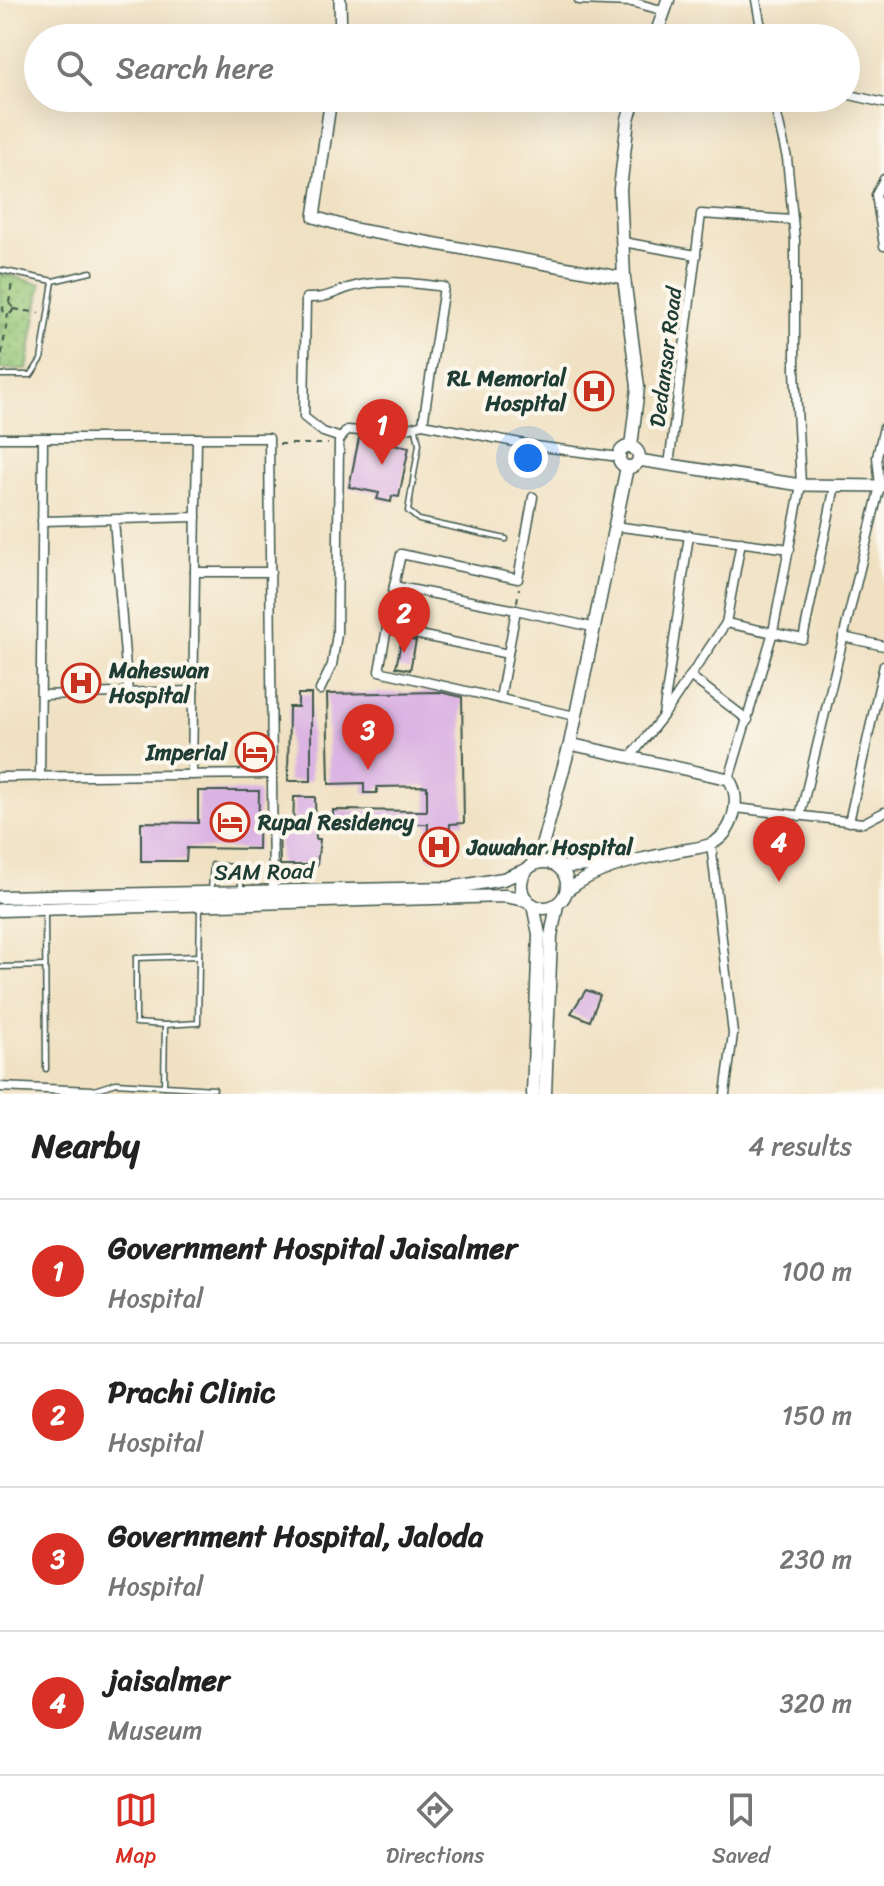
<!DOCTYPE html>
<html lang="en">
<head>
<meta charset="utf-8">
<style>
  body { margin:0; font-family:Sriracha,sans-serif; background:#f6f6f6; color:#222 }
  .you { position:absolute; left:528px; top:458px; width:28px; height:28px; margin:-20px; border:6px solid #fff; border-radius:50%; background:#1a73e8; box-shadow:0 0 0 12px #1a73e833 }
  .badge { display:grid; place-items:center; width:52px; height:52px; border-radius:50%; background:#d93025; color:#fff; font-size:26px; font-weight:700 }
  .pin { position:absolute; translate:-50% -66px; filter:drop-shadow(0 2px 4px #0008) }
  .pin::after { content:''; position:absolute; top:42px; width:28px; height:24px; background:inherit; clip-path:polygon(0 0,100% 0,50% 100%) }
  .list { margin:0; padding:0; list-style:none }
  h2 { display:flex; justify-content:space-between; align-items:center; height:104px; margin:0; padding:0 32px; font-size:34px }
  h2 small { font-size:26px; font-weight:400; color:#767676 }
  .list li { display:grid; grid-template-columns:52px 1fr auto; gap:24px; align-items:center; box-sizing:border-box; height:144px; padding:0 32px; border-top:2px solid #e0e0e0 }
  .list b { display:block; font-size:30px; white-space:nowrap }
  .list p { margin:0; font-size:26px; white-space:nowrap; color:#767676 }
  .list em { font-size:26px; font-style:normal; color:#767676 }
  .icon { flex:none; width:44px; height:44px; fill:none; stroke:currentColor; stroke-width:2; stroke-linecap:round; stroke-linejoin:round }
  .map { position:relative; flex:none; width:884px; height:1094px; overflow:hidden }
  .search { position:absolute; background:#fff; box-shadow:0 8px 32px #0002; left:24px; right:24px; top:24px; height:88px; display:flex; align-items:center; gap:20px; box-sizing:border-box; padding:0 28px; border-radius:44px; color:#767676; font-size:30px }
  .sheet { height:680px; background:#fff }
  nav { display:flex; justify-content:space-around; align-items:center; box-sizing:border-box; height:112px; border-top:2px solid #e0e0e0; background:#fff; font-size:22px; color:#767676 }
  nav a { display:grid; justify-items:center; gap:4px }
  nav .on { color:#d93025 }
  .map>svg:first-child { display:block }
</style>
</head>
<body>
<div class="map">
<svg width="884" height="1094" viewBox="0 0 884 1094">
  <defs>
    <pattern id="green-dots" width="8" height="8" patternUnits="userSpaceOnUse" patternTransform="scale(2)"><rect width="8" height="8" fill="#94c676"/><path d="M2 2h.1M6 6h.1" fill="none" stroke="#78a262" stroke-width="1.8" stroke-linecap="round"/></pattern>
  </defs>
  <rect width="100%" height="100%" fill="#fbf7ec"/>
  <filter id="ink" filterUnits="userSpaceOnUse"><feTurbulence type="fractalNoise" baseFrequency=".0125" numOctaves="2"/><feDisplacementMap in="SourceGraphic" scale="16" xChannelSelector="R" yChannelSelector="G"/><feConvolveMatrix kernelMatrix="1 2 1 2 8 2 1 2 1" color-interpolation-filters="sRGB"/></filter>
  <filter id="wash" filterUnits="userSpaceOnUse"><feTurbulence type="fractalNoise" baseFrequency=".006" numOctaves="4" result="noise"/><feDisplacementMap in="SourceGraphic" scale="32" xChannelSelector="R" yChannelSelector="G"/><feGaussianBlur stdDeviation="1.8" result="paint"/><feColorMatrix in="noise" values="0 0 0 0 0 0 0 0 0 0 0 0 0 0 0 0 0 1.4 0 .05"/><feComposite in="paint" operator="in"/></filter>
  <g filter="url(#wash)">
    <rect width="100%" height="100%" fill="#f0e1c3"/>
    <path fill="url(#green-dots)" stroke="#5a8255" stroke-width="2" d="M0 273 41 284 27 369H0Z"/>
    <g id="blocks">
      <g fill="#dbb4e3">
        <path d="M587 380 605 381 604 401 586 400Z"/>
        <path d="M359 438 409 447 399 497 392 496 391 502 377 499 379 493 349 487Z"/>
        <path d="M402 638 416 641 410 670 396 667Z"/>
        <path d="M440 692 462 697 464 823 450 824 449 859 427 858 428 824H333V810L427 811V786L377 787V793H364V783L329 784 327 694Z"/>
        <path d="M298 694H311V781H288L289 707H298Z"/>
        <path d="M198 791H259L258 849 187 848 186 861H141V822L198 823Z"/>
        <path d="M294 797H315L316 839H320L317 865H280L279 828H293Z"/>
        <path d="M586 990 600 995 590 1021 571 1013Z"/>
      </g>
    </g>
  </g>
  <g filter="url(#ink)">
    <use href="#blocks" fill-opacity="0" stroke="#3e5649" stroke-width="2"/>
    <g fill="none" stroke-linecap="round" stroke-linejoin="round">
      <g stroke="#3e5649" stroke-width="7">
        <g id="service">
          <path d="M0 270 53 281 91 272"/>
          <path d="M0 375H31L41 360 53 281"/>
          <path d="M416 429 419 444 408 511 419 520 506 539"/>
          <path d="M211 890 213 865 241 868V890"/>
          <path d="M45 912 46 1069"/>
          <path d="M0 967 45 966"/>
          <path d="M165 1025 136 1023V958L199 956"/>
          <path d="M164 1086 165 1025 198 1023 200 907"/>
          <path d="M91 1091 116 1083 214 1089"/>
        </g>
      </g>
      <g stroke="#3e5649" stroke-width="11">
        <g id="minor">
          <path d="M579 0 632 2 665 11"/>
          <path d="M756 0 763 38"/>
          <path d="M846 94 884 103"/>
          <path d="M884 179 876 195 884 246"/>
          <path d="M623 242 696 255"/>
          <path d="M0 438H269L273 891"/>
          <path d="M341 438 323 432 304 417 306 298C324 299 331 294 348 288 378 278 414 283 444 287L423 424 535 446 619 457"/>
          <path d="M669 465 701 214 793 220"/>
          <path d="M114 520 128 693"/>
          <path d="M42 521 196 517"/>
          <path d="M614 526 790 549"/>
          <path d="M195 572H271"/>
          <path d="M394 586 401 554 518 579 533 497"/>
          <path d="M516 610 592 627"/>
          <path d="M726 623 803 639 835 486"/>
          <path d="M387 628 394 586 516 610 508 654"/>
          <path d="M843 637 884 646"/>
          <path d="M690 676 748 720"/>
          <path d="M320 690 332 665 337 634 339 441 347 430 389 433 423 424"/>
          <path d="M41 695 193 691"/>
          <path d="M500 699 508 654 387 628 379 671 575 716"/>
          <path d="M666 712 726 623 741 542"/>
          <path d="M632 755 663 716 689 535"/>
          <path d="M192 775 197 438"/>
          <path d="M0 777 272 774"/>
          <path d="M40 777 43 438"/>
          <path d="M729 779 773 632 801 485 795 370V240L787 158 773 98"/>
          <path d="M736 808 863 823 884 812"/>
          <path d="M800 816 880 486 877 457 884 427"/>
          <path d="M849 822 884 665"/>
          <path d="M711 844 733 1034 725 1094"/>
          <path d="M0 1087 91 1091V1094"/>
        </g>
      </g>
      <g stroke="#3e5649" stroke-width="14">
        <g id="tertiary">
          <path d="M340 0 341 38"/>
          <path d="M331 98 314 217 354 229 624 278"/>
          <path d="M638 460 801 485 884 486"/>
          <path d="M561 867 604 865"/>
          <path d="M568 890C599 866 636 860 674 852 685 849 700 849 711 844 734 833 742 799 729 779L570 744"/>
        </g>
      </g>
      <g stroke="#3e5649" stroke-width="15">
        <g id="secondary">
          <path d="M655 38 668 0"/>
          <path d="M631 447 638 387 624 278 620 189 628 119 635 98"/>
          <circle cx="629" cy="457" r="10"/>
          <circle cx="544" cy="885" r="23"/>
          <path d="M532 865 542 846 570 744 627 467"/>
          <path d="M0 897 450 888 503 879 526 870"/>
          <path d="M0 910 505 896 527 900"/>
          <path d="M533 1094 539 934 533 905"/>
          <path d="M545 1094 551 936 557 905"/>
        </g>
      </g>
      <g stroke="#3e5649" stroke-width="2" stroke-dasharray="6 6" stroke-linecap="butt">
        <path d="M9 303 12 282"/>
        <circle cx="8" cy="309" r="5"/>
        <path d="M14 309 39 313"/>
        <path d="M0 366 8 314"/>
        <path d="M279 444H328"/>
        <path d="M517 602 519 588"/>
      </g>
      <use href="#service" stroke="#fff" stroke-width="4"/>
      <use href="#minor" stroke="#fff" stroke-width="8"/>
      <use href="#tertiary" stroke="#fff" stroke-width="11"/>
      <use href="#secondary" stroke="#fff" stroke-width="12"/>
    </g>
  </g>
  <defs>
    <g id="hospital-ring" transform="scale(2)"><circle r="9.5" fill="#fbf7ec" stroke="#c8321e" stroke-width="1.5"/><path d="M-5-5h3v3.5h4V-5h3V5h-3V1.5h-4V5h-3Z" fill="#c8321e"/></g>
    <g id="hotel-ring" transform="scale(2)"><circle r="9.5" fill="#fbf7ec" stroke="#c8321e" stroke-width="1.5"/><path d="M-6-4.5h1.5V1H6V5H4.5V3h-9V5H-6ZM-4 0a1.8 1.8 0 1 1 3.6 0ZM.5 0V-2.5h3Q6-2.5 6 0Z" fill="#c8321e"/></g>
  </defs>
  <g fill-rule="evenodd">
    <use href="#hospital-ring" x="594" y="391"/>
    <use href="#hospital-ring" x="81" y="683"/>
    <use href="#hotel-ring" x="255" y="752"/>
    <use href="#hotel-ring" x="230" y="822"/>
    <use href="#hospital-ring" x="439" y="847"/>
  </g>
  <g text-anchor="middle" stroke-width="8" stroke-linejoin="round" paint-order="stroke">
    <g font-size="22" fill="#1f3d34" stroke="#fbf7ec">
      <text transform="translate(665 357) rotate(-83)" y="8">Dedansar Road</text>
      <text transform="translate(264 871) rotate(-1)" y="8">SAM Road</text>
    </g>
    <g font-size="22" font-weight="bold" fill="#1f3d34" stroke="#fbf7ec" text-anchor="start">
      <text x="566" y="386" text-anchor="end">RL Memorial<tspan x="566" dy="25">Hospital</tspan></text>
      <text x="109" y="678">Maheswan<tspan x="109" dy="25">Hospital</tspan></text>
      <text x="227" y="760" text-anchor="end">Imperial</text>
      <text x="258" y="830">Rupal Residency</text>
      <text x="467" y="855">Jawahar Hospital</text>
    </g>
  </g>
</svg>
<div class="you"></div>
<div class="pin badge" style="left:382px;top:465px">1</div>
<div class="pin badge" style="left:404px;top:653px">2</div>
<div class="pin badge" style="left:368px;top:770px">3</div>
<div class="pin badge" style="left:779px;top:882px">4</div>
<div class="search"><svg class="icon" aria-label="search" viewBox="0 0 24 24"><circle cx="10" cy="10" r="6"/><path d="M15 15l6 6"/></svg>Search here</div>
</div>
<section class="sheet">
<h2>Nearby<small>4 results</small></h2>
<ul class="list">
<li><span class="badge">1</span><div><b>Government Hospital Jaisalmer</b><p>Hospital</p></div><em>100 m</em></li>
<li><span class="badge">2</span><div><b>Prachi Clinic</b><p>Hospital</p></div><em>150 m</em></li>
<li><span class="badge">3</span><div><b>Government Hospital, Jaloda</b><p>Hospital</p></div><em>230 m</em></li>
<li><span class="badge">4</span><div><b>jaisalmer</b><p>Museum</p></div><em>320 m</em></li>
</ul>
</section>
<nav>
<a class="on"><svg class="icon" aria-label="map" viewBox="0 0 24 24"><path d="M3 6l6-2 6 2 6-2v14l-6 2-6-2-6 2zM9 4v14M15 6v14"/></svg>Map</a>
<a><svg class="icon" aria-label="directions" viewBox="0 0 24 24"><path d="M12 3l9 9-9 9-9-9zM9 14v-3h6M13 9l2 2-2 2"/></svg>Directions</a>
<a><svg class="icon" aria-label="saved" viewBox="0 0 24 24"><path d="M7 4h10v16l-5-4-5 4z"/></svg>Saved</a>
</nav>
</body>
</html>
